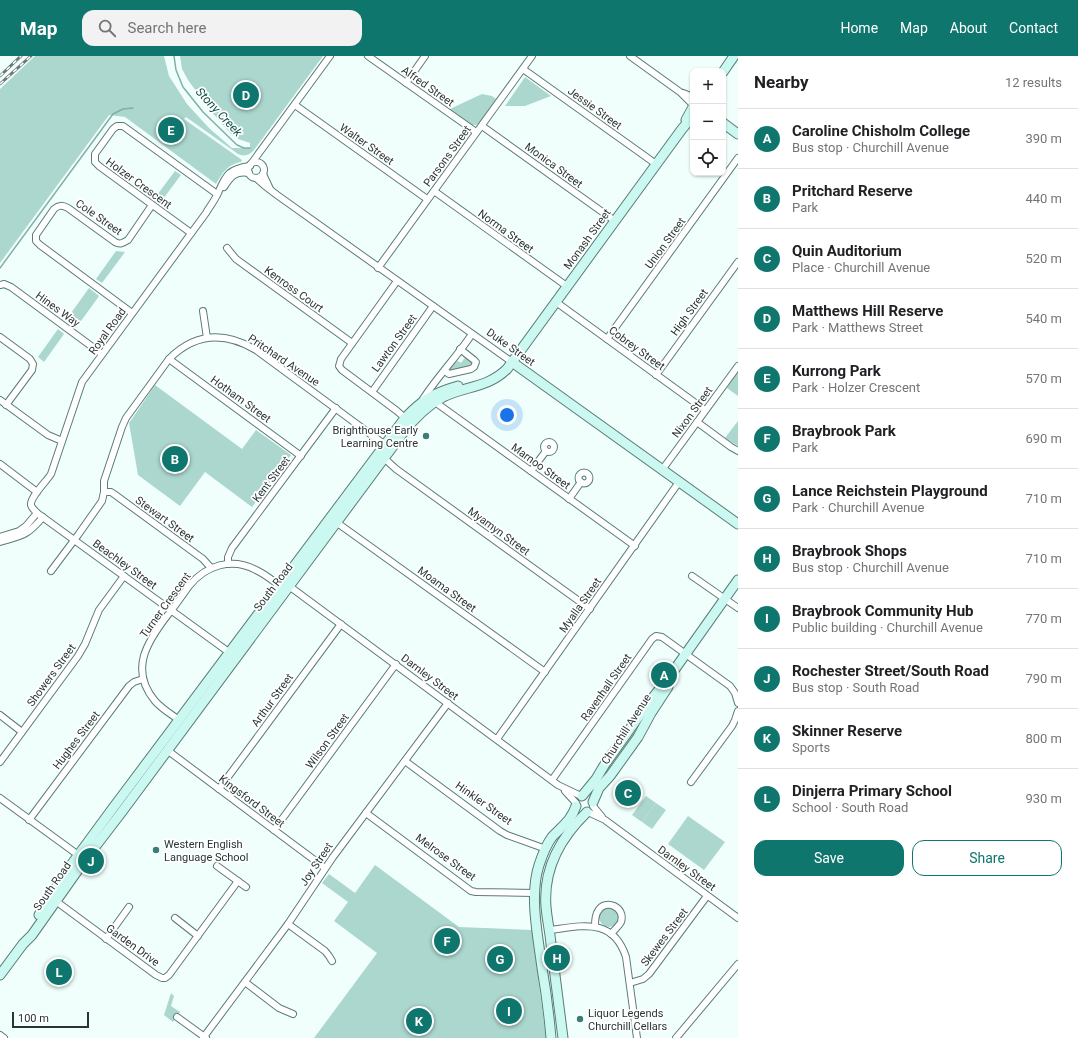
<!DOCTYPE html>
<html lang="en">
<head>
<meta charset="utf-8">
<style>
  body { margin:0; font-family:Roboto,sans-serif; background:#f2f2f2; color:#202124 }
  .controls { position:absolute; right:12px; top:12px; display:grid; overflow:hidden; border-radius:8px; box-shadow:0 1px 3px #0004 }
  .controls button { width:36px; height:36px; display:grid; place-items:center; padding:0; border:0; border-bottom:1px solid #e0e0e0; background:#fff; color:#202124; font:20px sans-serif }
  .scale { position:absolute; left:12px; bottom:10px; width:77px; box-sizing:border-box; padding-left:4px; border:2px solid #273533; border-top:0; font-size:11px; line-height:14px; white-space:nowrap; color:#273533; -webkit-text-stroke:3px #fff; paint-order:stroke }
  .you { position:absolute; left:507px; top:359px; width:14px; height:14px; margin:-10px; border:3px solid #fff; border-radius:50%; background:#1a73e8; box-shadow:0 0 0 6px #1a73e833 }
  .badge { display:grid; place-items:center; width:26px; height:26px; border-radius:50%; background:#0f766e; color:#fff; font-size:13px; font-weight:700 }
  .pin { position:absolute; translate:-50% -50%; border:2px solid #fff; box-shadow:0 1px 4px #0006 }
  .list { margin:0; padding:0; list-style:none }
  h2 { display:flex; justify-content:space-between; align-items:center; height:52px; margin:0; padding:0 16px; font-size:17px }
  h2 small { font-size:13px; font-weight:400; color:#757577 }
  .list li { display:grid; grid-template-columns:26px 1fr auto; gap:12px; align-items:center; box-sizing:border-box; height:60px; padding:0 16px; border-top:1px solid #e0e0e0 }
  .list b { display:block; font-size:15px; white-space:nowrap }
  .list p { margin:0; font-size:13px; white-space:nowrap; color:#757577 }
  .list em { font-size:13px; font-style:normal; color:#757577 }
  .actions { display:flex; gap:8px; padding:12px 16px }
  .actions a { flex:1; padding:9px 0; border:1px solid #0f766e; border-radius:12px; text-align:center; font-size:14px; color:#0f766e }
  .actions .main { background:#0f766e; color:#fff }
  .icon { flex:none; width:22px; height:22px; fill:none; stroke:currentColor; stroke-width:2; stroke-linecap:round; stroke-linejoin:round }
  .map { position:relative; flex:none; width:738px; height:982px; overflow:hidden }
  header { display:flex; align-items:center; gap:24px; box-sizing:border-box; height:56px; padding:0 20px; background:#0f766e; color:#fff }
  header strong { font-size:19px }
  nav { display:flex; gap:22px; margin-inline-start:auto; font-size:14px }
  .search { width:280px; height:36px; background:#f2f2f2; display:flex; align-items:center; gap:10px; box-sizing:border-box; padding:0 14px; border-radius:12px; color:#757577; font-size:15px }
  main { display:flex }
  aside { flex:1; background:#fff }
  .map>svg:first-child { display:block }
</style>
</head>
<body>
<header>
<strong>Map</strong>
<div class="search"><svg class="icon" aria-label="search" viewBox="0 0 24 24"><circle cx="10" cy="10" r="6"/><path d="M15 15l6 6"/></svg>Search here</div>
<nav><a>Home</a><a>Map</a><a>About</a><a>Contact</a></nav>
</header>
<main>
<div class="map">
<svg width="738" height="982" viewBox="0 0 738 982">
  <rect width="100%" height="100%" fill="#f1fffc"/>
  <g fill="#abd7cf">
    <path d="M35 0H164L169 20 187 48 209 72 232 92H250V87L238 83 231 78 210 54 188 24 182 13 180 0H323L254 94C250 99 244 101 238 98L186 61 184 63 242 104 241 106C227 109 223 116 216 128L125 61 109 59 0 207V33Z"/>
    <path d="M525 21 551 40 525 50H505Z"/>
    <path d="M482 38 492 40 496 43 479 67 476 69H472L450 54 452 52Z"/>
    <path d="M175 115 181 119 160 147 154 143Z"/>
    <path d="M116 195 125 196 102 227 96 223Z"/>
    <path d="M89 232 99 240 76 272 66 264Z"/>
    <path d="M58 273 64 278 44 306 38 301Z"/>
    <path d="M467 299 473 304V309L449 315 448 313 454 306 458 305 461 307Z"/>
    <path d="M738 316V340L727 332Z"/>
    <path d="M155 329 242 393 256 374 291 399 252 451 205 416 180 450 138 419 129 367 136 357Z"/>
    <path d="M738 365V390L725 382Z"/>
    <path d="M646 740 656 747 642 766 632 759Z"/>
    <path d="M656 747 666 754 652 773 642 766Z"/>
    <path d="M688 760 725 786 704 814 668 788Z"/>
    <path d="M375 809 459 871 532 874 546 982H314L377 897 334 865 348 846 322 827 329 818 355 837Z"/>
    <circle cx="609" cy="861" r="10"/>
    <path d="M171 937 174 940 171 950 180 956 173 966 164 959Z"/>
  </g>
  <g fill="none" stroke-linecap="round" stroke-linejoin="round">
    <g stroke="#80afa6" stroke-width="1.5">
      <path d="M174 0 176 14 183 31 203 56 237 89 244 92H250"/>
      <path d="M0 212 113 58 123 53 133 52"/>
    </g>
    <g stroke="#5b7c76" stroke-width="8">
      <g id="street">
        <path d="M368 0 476 76"/>
        <path d="M630 0 680 36 693 49"/>
        <path d="M523 13 656 108"/>
        <path d="M406 27 425 0"/>
        <path d="M683 37 693 41"/>
        <path d="M295 49 427 143"/>
        <path d="M482 70 615 165"/>
        <circle cx="256" cy="114" r="8"/>
        <path d="M251 108 330 0"/>
        <path d="M263 118 270 133"/>
        <path d="M256 122 264 129 277 139 512 306"/>
        <path d="M224 131C231 120 235 115 249 117"/>
        <path d="M434 135 568 231"/>
        <path d="M191 177 99 110 95 106V98L113 73 117 70H123L217 138"/>
        <path d="M227 192 236 203 352 287"/>
        <path d="M378 212 532 0"/>
        <path d="M397 225 341 303 339 310 342 314 397 355 405 362"/>
        <path d="M0 229 4 228 11 231 102 298"/>
        <path d="M556 246 705 354"/>
        <path d="M203 255 207 282"/>
        <path d="M132 257 40 189 36 185V179L54 153C59 149 62 149 68 152L115 186C120 189 123 187 128 184L152 149"/>
        <path d="M0 281 30 303 33 308 32 314 6 349"/>
        <path d="M607 283 738 102"/>
        <path d="M169 303 301 400"/>
        <path d="M445 315 449 318 471 313 474 311 476 306 474 304 460 293"/>
        <path d="M656 319 738 206"/>
        <path d="M372 336 433 250"/>
        <path d="M0 344 48 379 62 385"/>
        <path d="M421 346C436 322 456 302 472 278"/>
        <path d="M435 346 635 490"/>
        <path d="M697 366 731 391 738 395"/>
        <circle cx="549" cy="391" r="5"/>
        <path d="M384 402 396 413 590 553"/>
        <path d="M0 408 37 436"/>
        <path d="M662 414 738 310"/>
        <path d="M531 415 546 395"/>
        <circle cx="584" cy="422" r="5.5"/>
        <path d="M104 436H111L114 438 203 503 211 512"/>
        <path d="M569 443 581 426"/>
        <path d="M336 466 545 616"/>
        <path d="M0 481 19 475 26 470 37 457"/>
        <path d="M0 486C23 479 27 480 43 461"/>
        <path d="M228 508V501L232 492 336 352"/>
        <path d="M51 515 78 479 102 445 104 436V425L122 371 126 362 169 303C195 277 224 275 256 294L388 391"/>
        <path d="M692 520 738 552"/>
        <path d="M289 530 558 729 581 740"/>
        <path d="M230 597 37 457C35 454 32 453 31 449 30 441 46 426 51 418L82 326 206 157C210 150 215 144 218 137 226 119 228 113 250 110"/>
        <path d="M0 659 22 676"/>
        <path d="M179 664C171 658 162 653 155 645 129 614 147 586 167 560 175 550 182 540 189 530 206 509 232 501 256 514 265 518 272 524 280 530"/>
        <path d="M497 683 679 426"/>
        <path d="M167 694 325 812"/>
        <path d="M405 705 500 775 507 779 546 793"/>
        <path d="M0 706 78 600 85 588 99 554 124 520"/>
        <path d="M552 724 652 583 656 580 662 581 730 630 735 637 738 647"/>
        <path d="M691 726 732 670 735 664 738 655"/>
        <path d="M219 733 341 568"/>
        <path d="M565 735 576 747"/>
        <path d="M0 742 81 801"/>
        <path d="M593 750 602 761"/>
        <path d="M588 756 605 764 738 862"/>
        <path d="M366 757 471 835 476 836 534 837"/>
        <path d="M29 764 129 630 134 626 143 623"/>
        <path d="M274 774 396 608"/>
        <path d="M217 810 246 831"/>
        <path d="M53 843 156 919 162 922H165L169 919 238 825"/>
        <path d="M175 862 198 880"/>
        <path d="M288 868 325 895 329 900 332 905"/>
        <path d="M595 870C595 866 595 859 598 855 605 842 626 851 621 866 619 870 614 874 611 878"/>
        <path d="M550 874C582 870 613 861 626 901L637 982"/>
        <path d="M106 883 129 851"/>
        <path d="M245 926 279 952 293 958"/>
        <path d="M630 927 643 923 649 918 707 840"/>
        <path d="M177 961 206 982"/>
        <path d="M0 979 4 982"/>
        <path d="M203 982 288 868 333 801 448 647"/>
        <path d="M676 982 738 908"/>
      </g>
    </g>
    <g stroke="#5b7c76" stroke-width="11">
      <g id="secondary">
        <path d="M723 16 734 0"/>
        <path d="M686 64 693 51"/>
        <path d="M723 67 738 78"/>
        <path d="M512 306 738 468"/>
        <path d="M582 740 596 723 605 708 647 649 670 620 738 524"/>
        <path d="M593 746 599 732 610 720 638 681 651 657 668 631"/>
        <path d="M39 859 66 816 113 752 405 362C423 343 434 337 458 330"/>
        <path d="M0 919 23 888 32 879 85 804 121 757 402 378C413 364 426 350 443 341 465 330 488 332 507 313L682 73 693 60"/>
        <path d="M551 982C549 959 546 935 542 912 538 880 529 840 539 809 542 800 546 789 552 781 562 770 571 765 576 750"/>
        <path d="M563 982C559 951 555 919 551 888 550 876 547 863 546 851 543 813 560 782 587 756"/>
      </g>
    </g>
    <use href="#street" stroke="#fff" stroke-width="6"/>
    <use href="#secondary" stroke="#cbf9f2" stroke-width="9"/>
    <g stroke="#6c7a78" stroke-width="3">
      <g id="rail">
        <path d="M0 20 21 0"/>
        <path d="M0 28 31 0"/>
      </g>
    </g>
    <use href="#rail" stroke="#fff" stroke-width="1.5" stroke-dasharray="4.5" stroke-linecap="butt"/>
  </g>
  <g fill="#3a7f75" stroke="#fff" stroke-width="1.5">
    <circle cx="426" cy="380" r="4"/>
    <circle cx="156" cy="794" r="4"/>
    <circle cx="580" cy="963" r="4"/>
  </g>
  <g text-anchor="middle" stroke-width="3.5" stroke-linejoin="round" paint-order="stroke">
    <g font-size="11" fill="#273533" stroke="#fff">
      <text transform="translate(428 30) rotate(35)" y="4">Alfred Street</text>
      <text transform="translate(595 52) rotate(36)" y="4">Jessie Street</text>
      <text transform="translate(367 88) rotate(35)" y="4">Walter Street</text>
      <text transform="translate(447 100) rotate(-54)" y="4">Parsons Street</text>
      <text transform="translate(554 109) rotate(36)" y="4">Monica Street</text>
      <text transform="translate(139 127) rotate(36)" y="4">Holzer Crescent</text>
      <text transform="translate(99 161) rotate(35)" y="4">Cole Street</text>
      <text transform="translate(506 175) rotate(36)" y="4">Norma Street</text>
      <text transform="translate(587 183) rotate(-54)" y="4">Monash Street</text>
      <text transform="translate(665 187) rotate(-54)" y="4">Union Street</text>
      <text transform="translate(294 233) rotate(36)" y="4">Kenross Court</text>
      <text transform="translate(58 253) rotate(36)" y="4">Hines Way</text>
      <text transform="translate(689 256) rotate(-54)" y="4">High Street</text>
      <text transform="translate(107 275) rotate(-54)" y="4">Royal Road</text>
      <text transform="translate(394 287) rotate(-54)" y="4">Lawton Street</text>
      <text transform="translate(511 291) rotate(35)" y="4">Duke Street</text>
      <text transform="translate(637 292) rotate(36)" y="4">Cobrey Street</text>
      <text transform="translate(284 304) rotate(34)" y="4">Pritchard Avenue</text>
      <text transform="translate(241 343) rotate(36)" y="4">Hotham Street</text>
      <text transform="translate(692 356) rotate(-54)" y="4">Nixon Street</text>
      <text transform="translate(541 410) rotate(36)" y="4">Marnoo Street</text>
      <text transform="translate(271 423) rotate(-53)" y="4">Kent Street</text>
      <text transform="translate(165 463) rotate(36)" y="4">Stewart Street</text>
      <text transform="translate(499 475) rotate(36)" y="4">Myamyn Street</text>
      <text transform="translate(125 508) rotate(36)" y="4">Beachley Street</text>
      <text transform="translate(273 531) rotate(-53)" y="4">South Road</text>
      <text transform="translate(447 533) rotate(36)" y="4">Moama Street</text>
      <text transform="translate(165 549) rotate(-54)" y="4">Turner Crescent</text>
      <text transform="translate(580 549) rotate(-55)" y="4">Myalla Street</text>
      <text transform="translate(51 619) rotate(-54)" y="4">Showers Street</text>
      <text transform="translate(430 621) rotate(37)" y="4">Darnley Street</text>
      <text transform="translate(606 631) rotate(-55)" y="4">Ravenhall Street</text>
      <text transform="translate(272 644) rotate(-54)" y="4">Arthur Street</text>
      <text transform="translate(626 673) rotate(-57)" y="4">Churchill Avenue</text>
      <text transform="translate(76 684) rotate(-53)" y="4">Hughes Street</text>
      <text transform="translate(327 685) rotate(-54)" y="4">Wilson Street</text>
      <text transform="translate(252 745) rotate(37)" y="4">Kingsford Street</text>
      <text transform="translate(484 747) rotate(35)" y="4">Hinkler Street</text>
      <text transform="translate(446 801) rotate(36)" y="4">Melrose Street</text>
      <text transform="translate(316 808) rotate(-56)" y="4">Joy Street</text>
      <text transform="translate(687 812) rotate(36)" y="4">Darnley Street</text>
      <text transform="translate(52 830) rotate(-55)" y="4">South Road</text>
      <text transform="translate(664 881) rotate(-53)" y="4">Skewes Street</text>
      <text transform="translate(133 889) rotate(36)" y="4">Garden Drive</text>
    </g>
    <g font-size="11" fill="#273533" stroke="#fff" text-anchor="start">
      <text x="418" y="378" text-anchor="end">Brighthouse Early<tspan x="418" dy="13">Learning Centre</tspan></text>
      <text x="164" y="792">Western English<tspan x="164" dy="13">Language School</tspan></text>
      <text x="588" y="961">Liquor Legends<tspan x="588" dy="13">Churchill Cellars</tspan></text>
    </g>
    <g font-size="12" font-style="italic" fill="#0d5149" stroke="#fff">
      <text transform="translate(219 56) rotate(47)" y="4">Stony Creek</text>
    </g>
  </g>
</svg>
<div class="controls">
<button>+</button>
<button>−</button>
<button><svg class="icon" aria-label="locate" viewBox="0 0 24 24"><circle cx="12" cy="12" r="6"/><path d="M12 2v4M12 18v4M2 12h4M18 12h4"/></svg></button>
</div>
<div class="scale">100 m</div>
<div class="you"></div>
<div class="pin badge" style="left:664px;top:619px">A</div>
<div class="pin badge" style="left:175px;top:403px">B</div>
<div class="pin badge" style="left:628px;top:737px">C</div>
<div class="pin badge" style="left:246px;top:39px">D</div>
<div class="pin badge" style="left:171px;top:74px">E</div>
<div class="pin badge" style="left:447px;top:885px">F</div>
<div class="pin badge" style="left:500px;top:903px">G</div>
<div class="pin badge" style="left:557px;top:902px">H</div>
<div class="pin badge" style="left:509px;top:955px">I</div>
<div class="pin badge" style="left:91px;top:805px">J</div>
<div class="pin badge" style="left:419px;top:965px">K</div>
<div class="pin badge" style="left:59px;top:916px">L</div>
</div>
<aside>
<h2>Nearby<small>12 results</small></h2>
<ul class="list">
<li><span class="badge">A</span><div><b>Caroline Chisholm College</b><p>Bus stop · Churchill Avenue</p></div><em>390 m</em></li>
<li><span class="badge">B</span><div><b>Pritchard Reserve</b><p>Park</p></div><em>440 m</em></li>
<li><span class="badge">C</span><div><b>Quin Auditorium</b><p>Place · Churchill Avenue</p></div><em>520 m</em></li>
<li><span class="badge">D</span><div><b>Matthews Hill Reserve</b><p>Park · Matthews Street</p></div><em>540 m</em></li>
<li><span class="badge">E</span><div><b>Kurrong Park</b><p>Park · Holzer Crescent</p></div><em>570 m</em></li>
<li><span class="badge">F</span><div><b>Braybrook Park</b><p>Park</p></div><em>690 m</em></li>
<li><span class="badge">G</span><div><b>Lance Reichstein Playground</b><p>Park · Churchill Avenue</p></div><em>710 m</em></li>
<li><span class="badge">H</span><div><b>Braybrook Shops</b><p>Bus stop · Churchill Avenue</p></div><em>710 m</em></li>
<li><span class="badge">I</span><div><b>Braybrook Community Hub</b><p>Public building · Churchill Avenue</p></div><em>770 m</em></li>
<li><span class="badge">J</span><div><b>Rochester Street/South Road</b><p>Bus stop · South Road</p></div><em>790 m</em></li>
<li><span class="badge">K</span><div><b>Skinner Reserve</b><p>Sports</p></div><em>800 m</em></li>
<li><span class="badge">L</span><div><b>Dinjerra Primary School</b><p>School · South Road</p></div><em>930 m</em></li>
</ul>
<div class="actions"><a class="main">Save</a><a>Share</a></div>
</aside>
</main>
</body>
</html>
